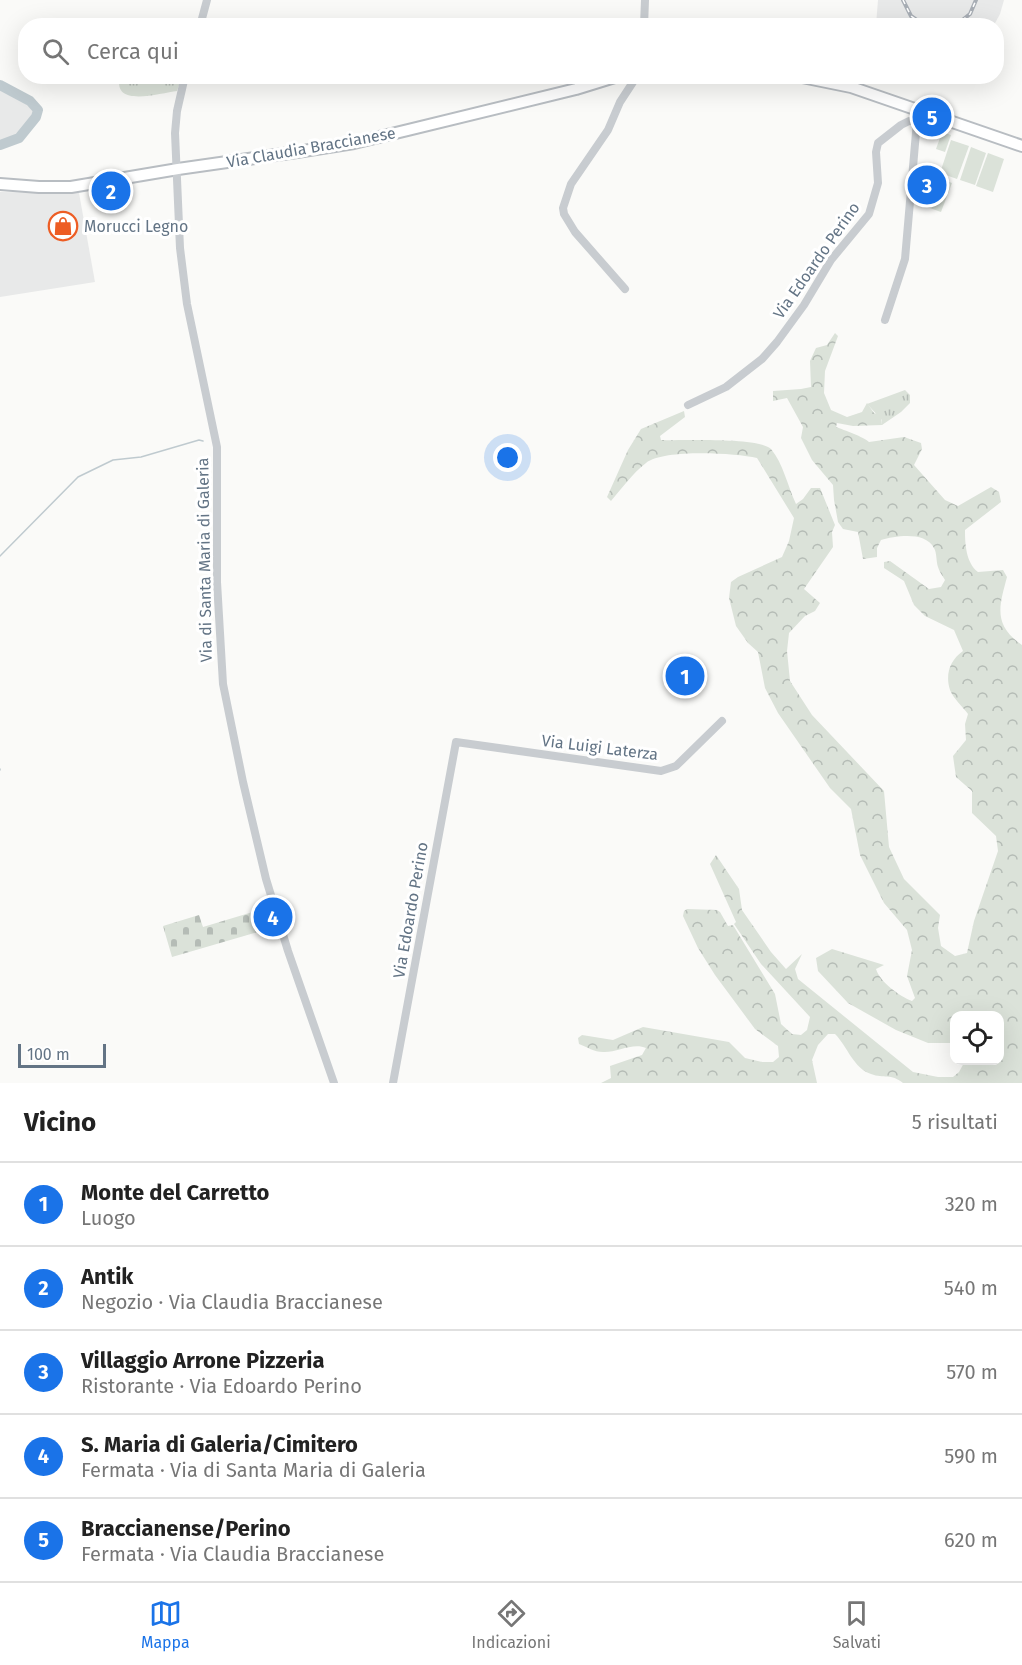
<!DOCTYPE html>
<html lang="it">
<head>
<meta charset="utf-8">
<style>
  body { margin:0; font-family:"Fira Sans",sans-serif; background:#f6f6f6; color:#222 }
  .controls { position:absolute; right:18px; bottom:18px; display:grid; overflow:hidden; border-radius:12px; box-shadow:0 6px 24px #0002 }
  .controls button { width:54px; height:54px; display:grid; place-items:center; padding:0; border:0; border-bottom:2px solid #e0e0e0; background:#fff; color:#222; font:30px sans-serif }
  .scale { position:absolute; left:18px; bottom:15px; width:88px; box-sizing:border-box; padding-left:6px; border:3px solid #637485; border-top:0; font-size:16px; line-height:21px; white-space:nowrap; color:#637485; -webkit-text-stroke:4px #fff; paint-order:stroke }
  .you { position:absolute; left:508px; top:458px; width:21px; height:21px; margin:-15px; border:4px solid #fff; border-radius:50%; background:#1a73e8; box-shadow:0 0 0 9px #1a73e833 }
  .badge { display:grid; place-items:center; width:39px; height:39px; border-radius:50%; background:#1a73e8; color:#fff; font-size:20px; font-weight:700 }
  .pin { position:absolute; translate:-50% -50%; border:3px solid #fff; box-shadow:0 2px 6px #0006 }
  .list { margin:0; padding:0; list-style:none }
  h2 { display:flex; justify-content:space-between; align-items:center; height:78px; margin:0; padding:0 24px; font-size:26px }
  h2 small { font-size:20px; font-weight:400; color:#767676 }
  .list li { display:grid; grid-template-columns:39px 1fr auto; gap:18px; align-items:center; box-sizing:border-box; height:84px; padding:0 24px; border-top:2px solid #e0e0e0 }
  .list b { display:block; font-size:22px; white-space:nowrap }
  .list p { margin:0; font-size:20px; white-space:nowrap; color:#767676 }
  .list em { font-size:20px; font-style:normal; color:#767676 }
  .icon { flex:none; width:33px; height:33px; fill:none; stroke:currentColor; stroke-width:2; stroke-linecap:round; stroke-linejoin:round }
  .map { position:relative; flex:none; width:1022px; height:1083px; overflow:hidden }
  .search { position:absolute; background:#fff; box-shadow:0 6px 24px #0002; left:18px; right:18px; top:18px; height:66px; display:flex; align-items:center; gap:15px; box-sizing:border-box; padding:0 21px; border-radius:24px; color:#767676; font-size:22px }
  .sheet { height:498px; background:#fff }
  nav { display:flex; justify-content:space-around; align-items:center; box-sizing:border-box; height:84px; border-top:2px solid #e0e0e0; background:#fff; font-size:16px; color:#767676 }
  nav a { display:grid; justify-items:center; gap:3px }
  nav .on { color:#1a73e8 }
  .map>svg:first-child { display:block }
</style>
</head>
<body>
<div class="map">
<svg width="1022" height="1083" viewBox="0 0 1022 1083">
  <defs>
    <pattern id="grass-tufts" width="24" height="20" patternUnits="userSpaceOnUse" patternTransform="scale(1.5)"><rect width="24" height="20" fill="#dbe2d9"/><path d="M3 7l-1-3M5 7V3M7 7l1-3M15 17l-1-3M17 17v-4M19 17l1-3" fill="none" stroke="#b5bcb6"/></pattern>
    <pattern id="forest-crowns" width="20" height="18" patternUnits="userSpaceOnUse" patternTransform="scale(1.5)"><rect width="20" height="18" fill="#dbe2d9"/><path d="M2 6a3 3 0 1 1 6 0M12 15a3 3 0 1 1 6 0" fill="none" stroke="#b5bcb6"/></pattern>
    <pattern id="cemetery-stones" width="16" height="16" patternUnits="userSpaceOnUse" patternTransform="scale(1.5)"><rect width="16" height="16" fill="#dbe2d9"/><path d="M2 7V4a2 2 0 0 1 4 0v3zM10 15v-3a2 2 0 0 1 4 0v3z" fill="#b5bcb6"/></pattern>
  </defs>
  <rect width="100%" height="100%" fill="#fafaf8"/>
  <g fill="#e8e9e9">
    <path d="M878 0H1004L1000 14 994 25H876Z"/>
    <path d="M0 87 36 111 23 129 11 138 0 141Z"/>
    <path d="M0 192 79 193 95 282 0 297Z"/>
  </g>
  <g fill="url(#grass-tufts)">
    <path d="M120 77H182L177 91C160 93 112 108 120 77Z"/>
    <path d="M905 390 910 395V403L901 412 882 425V420L867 404Z"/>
  </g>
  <path fill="url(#forest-crowns)" d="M835 333 838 336 825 371 824 393 831 410 847 417 862 412 867 403 874 413 881 415 882 425 853 426 837 423 836 427C844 430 864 437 869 442L904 437 921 443 922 449 914 465 945 500 958 506 991 487 999 492 1001 502 965 530C965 544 966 563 978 572L1003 570 1007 577C999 607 993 625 1022 645V1083H903C891 1073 884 1079 871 1074 854 1069 847 1046 835 1034H828L818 1045 812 1060 817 1083H601L611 1078 610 1066 642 1055 646 1048C633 1042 616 1053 603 1052 594 1052 587 1047 579 1044L578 1038 582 1035 613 1040 643 1027 729 1042 745 1058 762 1062H773L779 1057 778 1046 755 1029 715 975 698 948 683 916 684 911 687 909 717 910 720 912 728 926 733 925 775 994 781 1024 792 1034 801 1035 807 1030 810 1017 761 964 734 924 736 922 710 864 716 855 739 889 742 910 771 952 786 969 802 954 795 969 798 979 913 1072 938 1077H953L959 1072 965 1061 1000 1060V1016H954V1043H928L896 1030 848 1003 818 971 816 958 832 949 884 965 876 969C880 982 899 996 912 1001L915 998 907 976 912 950 907 930 884 903 860 855 851 809 830 788 778 713 765 688 758 652 748 643 736 626 729 598 731 582 738 577 782 557 789 541 794 518 757 458C734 453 664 449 646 463 633 473 622 488 611 501L607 497 628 450 641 429 684 411 685 417 660 436 661 440C682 441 759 437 771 449 783 463 788 487 796 504L803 499 811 488H820L835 525 832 532 833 547 804 589 820 603 815 611 805 616 789 633 787 651 790 681 812 715 884 791 889 847 904 879 940 915 938 928 941 946 955 956 967 953 974 921 998 851 996 836 972 813V791L956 777 953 756 966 740 965 724 968 714C963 707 953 698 950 690 945 674 950 660 963 651L954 630 925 616 914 605 904 581 884 568V562L890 561 929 589 941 587 945 580C942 575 939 571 938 567 936 561 937 553 934 548 925 531 896 536 881 540L877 548V557L863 559 858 532 843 529 838 522 834 500 833 485 812 460 801 438 803 427 787 398 773 401V391L801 389 811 387 810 361 816 348 827 345Z"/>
  <path fill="url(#cemetery-stones)" d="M269 907 275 927 172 957 163 926 199 915 203 927Z"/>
  <g fill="#dbe2d9">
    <path d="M942 132 951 135 945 152 936 149Z"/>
    <path d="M951 140 969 146 957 179 940 173Z"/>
    <path d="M971 147 986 153 975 185 960 180Z"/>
    <path d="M988 153 1004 159 993 192 976 186Z"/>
    <path d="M938 178 952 183 941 212 927 207Z"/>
  </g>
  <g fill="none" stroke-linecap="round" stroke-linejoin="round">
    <g stroke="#bfcacf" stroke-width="1.5">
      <path d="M0 556 78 477 113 460 141 457 199 440 203 441"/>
      <path d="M0 769V770"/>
    </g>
    <path stroke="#bfcacf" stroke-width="10" d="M0 85 30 101 38 110 36 117 19 138 0 145"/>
    <g stroke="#b8bdc2" stroke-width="14">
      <g id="major">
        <path d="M797 76 851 87 1022 146"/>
        <path d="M0 184 39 187H71L178 169 297 152 354 143 408 130 576 89 618 76"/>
      </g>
    </g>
    <g stroke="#c8ccd0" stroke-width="8">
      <path d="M200 26 207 0"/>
      <path d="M644 26 645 0"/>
      <path d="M185 76 177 111 175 133 180 248 187 304 217 447V582L223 684 243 782 266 879 288 951 334 1083"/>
      <path d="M625 289 575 232 564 214 563 208 571 184 608 130 620 102 637 76"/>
      <path d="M885 320 905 259 917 121"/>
      <path d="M688 405 726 387 762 359 777 342 804 305 831 260 869 214 878 183 876 152 878 143 901 125 909 121H917L920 110"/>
      <path d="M393 1083 456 742 661 771 676 766 722 721"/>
    </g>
    <use href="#major" stroke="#fff" stroke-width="10"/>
    <g stroke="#a8aeb5" stroke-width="4">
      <g id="rail">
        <path d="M903 0 911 16 925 26"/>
        <path d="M955 26 970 14 976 0"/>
      </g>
    </g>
    <use href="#rail" stroke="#fff" stroke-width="1.5" stroke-dasharray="4.5" stroke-linecap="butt"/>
  </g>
  <defs>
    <g id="shop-ring" transform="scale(1.5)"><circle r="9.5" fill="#fff" stroke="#ed5d24" stroke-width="1.5"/><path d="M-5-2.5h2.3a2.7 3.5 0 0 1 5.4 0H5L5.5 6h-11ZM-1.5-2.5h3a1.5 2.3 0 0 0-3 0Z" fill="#ed5d24"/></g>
  </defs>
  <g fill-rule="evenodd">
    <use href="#shop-ring" x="63" y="226"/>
  </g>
  <g text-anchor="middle" stroke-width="6" stroke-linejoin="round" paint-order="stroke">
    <g font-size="16" fill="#637485" stroke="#fff">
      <text transform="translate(311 147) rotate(-10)" y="6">Via Claudia Braccianese</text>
      <text transform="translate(816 260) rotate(-55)" y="6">Via Edoardo Perino</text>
      <text transform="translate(204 560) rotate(-91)" y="6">Via di Santa Maria di Galeria</text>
      <text transform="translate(600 747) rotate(7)" y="6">Via Luigi Laterza</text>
      <text transform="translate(410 910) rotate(-80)" y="6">Via Edoardo Perino</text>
    </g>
    <g font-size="16" fill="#637485" stroke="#fff" text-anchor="start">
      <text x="84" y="232">Morucci Legno</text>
    </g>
  </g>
</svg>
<div class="controls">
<button><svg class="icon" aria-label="locate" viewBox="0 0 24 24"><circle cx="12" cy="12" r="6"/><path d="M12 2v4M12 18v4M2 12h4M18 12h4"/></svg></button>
</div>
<div class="scale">100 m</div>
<div class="you"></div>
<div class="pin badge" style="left:685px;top:676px">1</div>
<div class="pin badge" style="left:111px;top:191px">2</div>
<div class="pin badge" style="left:927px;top:185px">3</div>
<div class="pin badge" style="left:273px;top:917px">4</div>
<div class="pin badge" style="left:932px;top:117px">5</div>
<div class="search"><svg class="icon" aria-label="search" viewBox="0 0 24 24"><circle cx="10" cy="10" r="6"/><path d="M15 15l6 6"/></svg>Cerca qui</div>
</div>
<section class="sheet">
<h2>Vicino<small>5 risultati</small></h2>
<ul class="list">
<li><span class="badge">1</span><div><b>Monte del Carretto</b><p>Luogo</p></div><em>320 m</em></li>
<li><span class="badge">2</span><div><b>Antik</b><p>Negozio · Via Claudia Braccianese</p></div><em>540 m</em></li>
<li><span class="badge">3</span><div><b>Villaggio Arrone Pizzeria</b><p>Ristorante · Via Edoardo Perino</p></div><em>570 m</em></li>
<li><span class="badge">4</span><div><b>S. Maria di Galeria/Cimitero</b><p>Fermata · Via di Santa Maria di Galeria</p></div><em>590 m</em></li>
<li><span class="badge">5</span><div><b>Braccianense/Perino</b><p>Fermata · Via Claudia Braccianese</p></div><em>620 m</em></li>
</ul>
</section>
<nav>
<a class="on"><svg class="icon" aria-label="map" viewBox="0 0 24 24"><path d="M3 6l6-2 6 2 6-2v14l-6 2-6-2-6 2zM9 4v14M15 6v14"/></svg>Mappa</a>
<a><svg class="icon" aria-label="directions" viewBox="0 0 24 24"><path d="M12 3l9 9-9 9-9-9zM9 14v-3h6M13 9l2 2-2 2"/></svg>Indicazioni</a>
<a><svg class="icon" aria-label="saved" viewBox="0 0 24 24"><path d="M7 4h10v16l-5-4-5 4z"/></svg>Salvati</a>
</nav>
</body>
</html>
